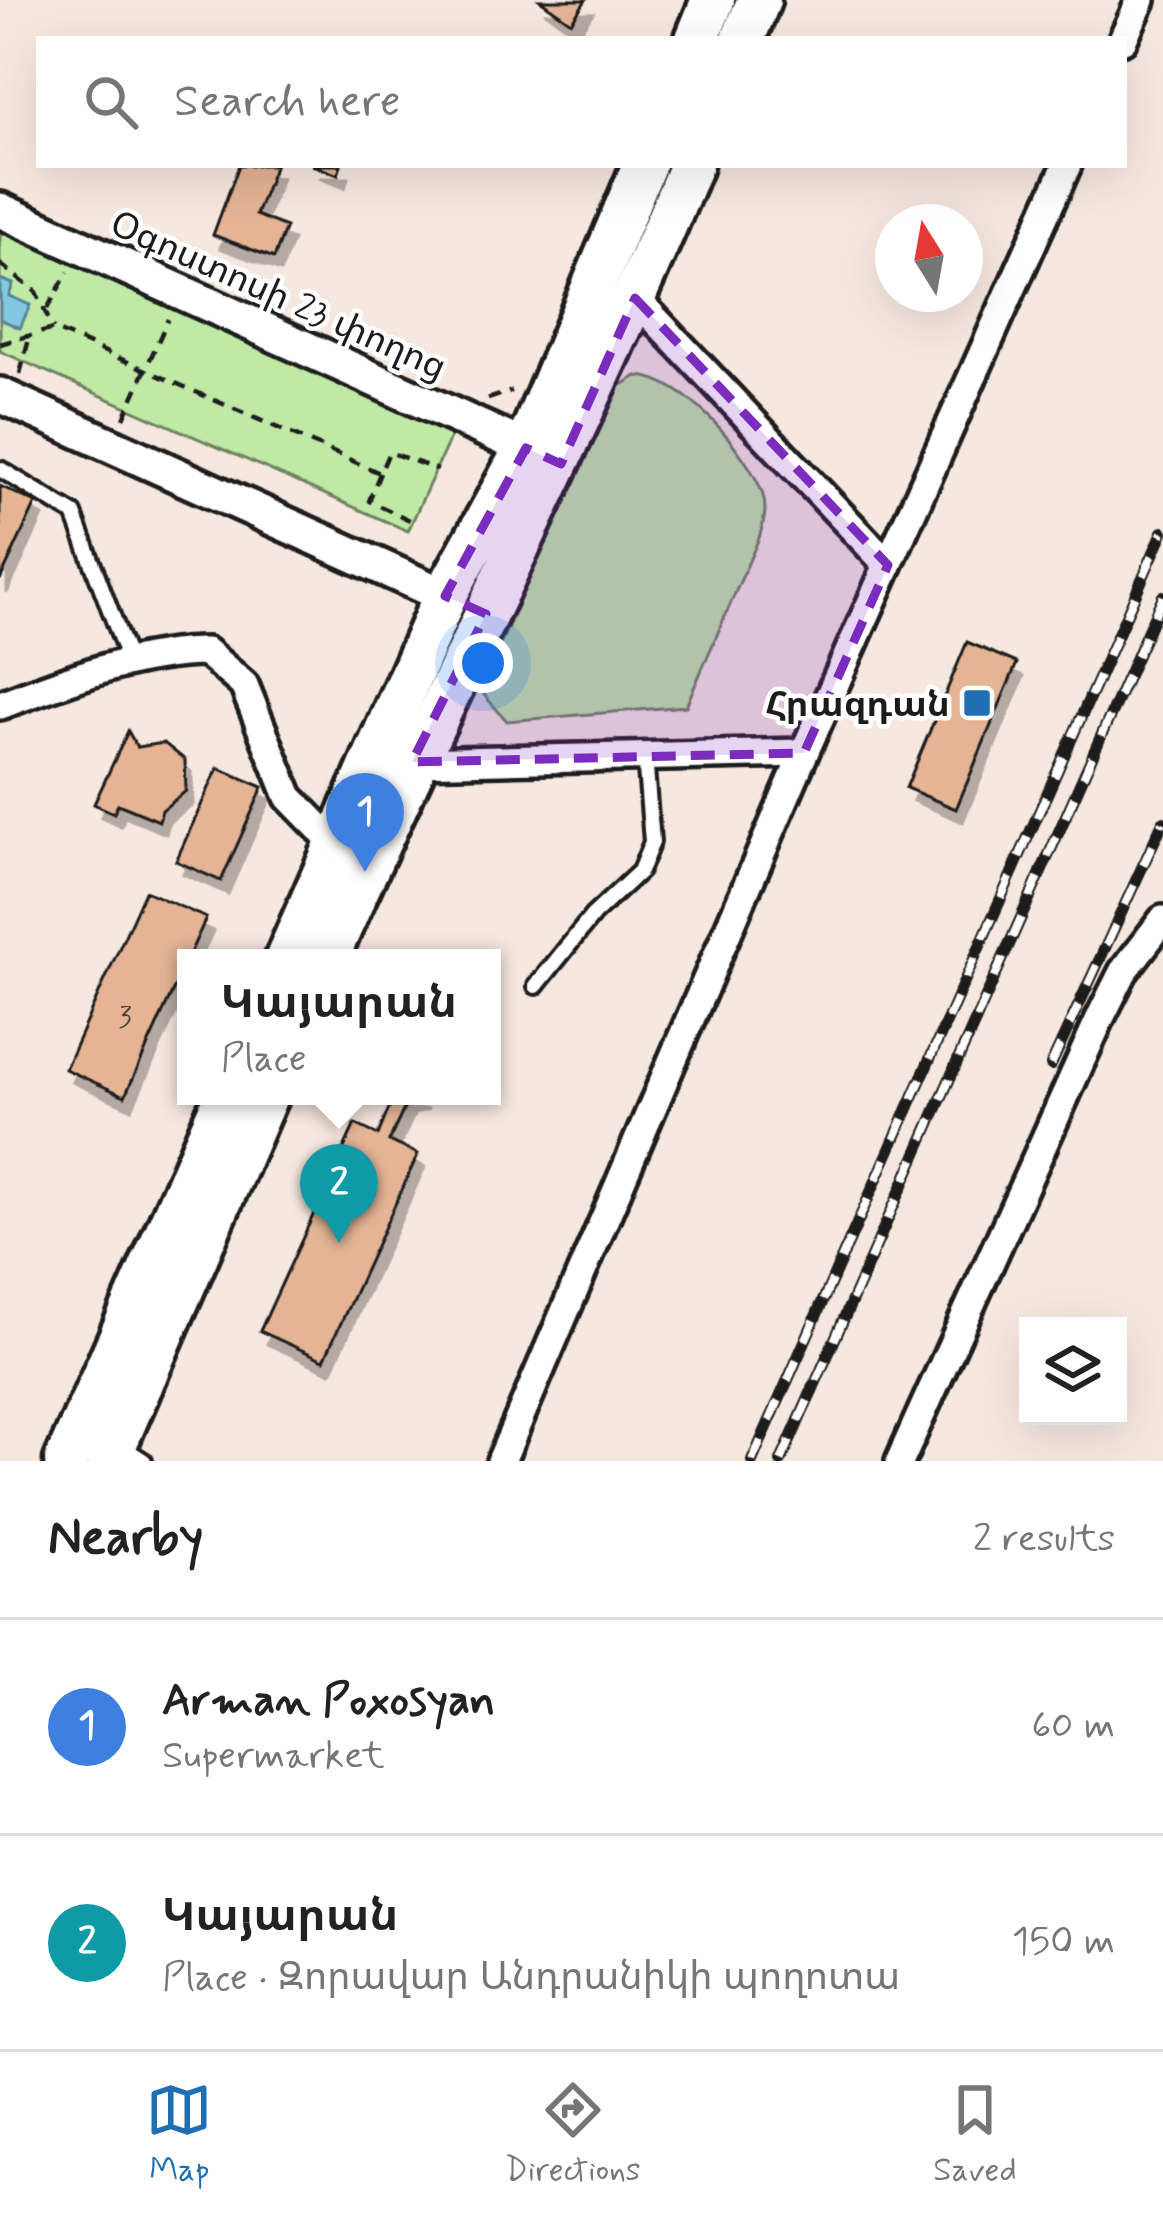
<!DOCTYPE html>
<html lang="en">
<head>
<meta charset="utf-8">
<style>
  body { margin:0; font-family:Mynerve,"Noto Sans Armenian",sans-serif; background:#f6f6f6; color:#222 }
  .controls { position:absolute; right:36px; bottom:36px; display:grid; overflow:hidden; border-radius:0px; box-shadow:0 12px 48px #0002 }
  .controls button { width:108px; height:108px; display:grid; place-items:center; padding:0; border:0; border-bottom:3px solid #e0e0e0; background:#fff; color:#222; font:60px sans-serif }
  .compass { position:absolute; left:875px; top:204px; width:108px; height:108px; border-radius:50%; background:#fff; box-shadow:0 12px 48px #0002; rotate:349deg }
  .you { position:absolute; left:483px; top:663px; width:42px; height:42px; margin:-30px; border:9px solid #fff; border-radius:50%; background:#1a73e8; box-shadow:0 0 0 18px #1a73e833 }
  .badge { display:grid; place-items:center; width:78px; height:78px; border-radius:50%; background:#1f6fb2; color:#fff; font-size:39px; font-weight:700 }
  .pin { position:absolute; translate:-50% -99px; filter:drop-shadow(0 3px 6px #0008) }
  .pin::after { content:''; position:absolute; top:63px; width:42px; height:36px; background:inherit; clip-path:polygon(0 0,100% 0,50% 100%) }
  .popup { position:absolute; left:177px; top:949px; width:324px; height:156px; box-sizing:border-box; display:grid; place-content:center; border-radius:0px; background:#fff; filter:drop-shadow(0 3px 9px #0005); font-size:39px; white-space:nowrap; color:#767676 }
  .popup b { font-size:45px; color:#222 }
  .popup::after { content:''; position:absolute; left:50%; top:100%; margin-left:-24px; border:24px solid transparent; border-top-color:#fff }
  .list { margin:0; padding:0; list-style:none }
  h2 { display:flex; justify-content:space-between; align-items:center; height:156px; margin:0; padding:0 48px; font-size:51px }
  h2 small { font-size:39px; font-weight:400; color:#767676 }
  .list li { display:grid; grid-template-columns:78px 1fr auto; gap:36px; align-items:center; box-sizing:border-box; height:216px; padding:0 48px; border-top:3px solid #e0e0e0 }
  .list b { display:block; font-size:45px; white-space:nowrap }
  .list p { margin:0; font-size:39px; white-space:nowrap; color:#767676 }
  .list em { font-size:39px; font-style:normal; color:#767676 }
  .icon { flex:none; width:66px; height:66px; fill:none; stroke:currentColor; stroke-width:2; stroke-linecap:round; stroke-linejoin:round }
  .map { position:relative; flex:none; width:1163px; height:1461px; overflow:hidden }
  .search { position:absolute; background:#fff; box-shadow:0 12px 48px #0002; left:36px; right:36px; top:36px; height:132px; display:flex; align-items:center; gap:30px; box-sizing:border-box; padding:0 42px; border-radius:0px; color:#767676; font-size:45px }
  .sheet { height:588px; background:#fff }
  nav { display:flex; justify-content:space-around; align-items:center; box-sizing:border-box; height:168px; border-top:3px solid #e0e0e0; background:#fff; font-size:33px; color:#767676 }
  nav a { display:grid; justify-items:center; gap:6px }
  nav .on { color:#1f6fb2 }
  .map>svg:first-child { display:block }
</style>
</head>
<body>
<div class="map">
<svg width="1163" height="1461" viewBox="0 0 1163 1461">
  <defs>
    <filter id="shadow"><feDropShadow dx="7" dy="13" stdDeviation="0" flood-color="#0004"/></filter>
  </defs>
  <rect width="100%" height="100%" fill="#f7e8df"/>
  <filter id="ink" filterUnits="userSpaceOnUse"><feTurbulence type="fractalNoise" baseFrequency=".00833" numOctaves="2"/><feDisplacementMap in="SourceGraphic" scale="24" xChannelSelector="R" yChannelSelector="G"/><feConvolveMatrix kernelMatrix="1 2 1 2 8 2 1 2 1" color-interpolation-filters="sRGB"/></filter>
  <g filter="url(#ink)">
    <g fill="#bfe9a5" stroke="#6e8260" stroke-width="3">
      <path d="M0 225 455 427 408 531 0 351Z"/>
      <path d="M637 376C684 378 745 449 762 492 768 509 764 521 759 538L686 706 507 721 484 695 487 675 610 392Z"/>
    </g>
    <path fill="#82c8e3" stroke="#598393" stroke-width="3" d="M0 279 13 284 9 296 30 305 20 328 0 319Z"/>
    <g fill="#e4b495" stroke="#1c1c1c" stroke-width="3" filter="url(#shadow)">
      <path d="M540 0H586L571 22Z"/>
      <path d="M239 165H275L256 215 286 227 274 258 213 235Z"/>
      <path d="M312 165H341L338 175Z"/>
      <path d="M0 486 36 503 0 580Z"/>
      <path d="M967 642 1017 663 956 809 906 788Z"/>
      <path d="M128 731 137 747 164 743 185 760 186 791 162 810 159 821 118 804 114 813 94 804Z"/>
      <path d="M218 768 263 787 221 881 176 861Z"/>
      <path d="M145 891 206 918 125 1096 65 1069Z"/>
      <path d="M394 1096H422L408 1100 389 1141 418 1154 324 1360 260 1331 355 1124 378 1135Z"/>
    </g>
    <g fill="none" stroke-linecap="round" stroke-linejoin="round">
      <g stroke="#1c1c1c" stroke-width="22">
        <g id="service">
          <path d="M0 469 74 514 130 663"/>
          <path d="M536 986 593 915 640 871 652 842 645 757"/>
          <path d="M119 1445 144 1461"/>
        </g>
      </g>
      <g stroke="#1c1c1c" stroke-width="36">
        <g id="minor">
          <path d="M1123 39 1141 0"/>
          <path d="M635 298 888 565"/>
          <path d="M0 705C64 681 138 652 206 652L244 685 289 797 336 845"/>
          <path d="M412 762 804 753"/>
          <path d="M501 1461 804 753 1067 165"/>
          <path d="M900 1461 1101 1016 1123 972 1163 920"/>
        </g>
      </g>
      <g stroke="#1c1c1c" stroke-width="42">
        <g id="tertiary">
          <path d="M0 210 526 448"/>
          <path d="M0 395 445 596"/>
        </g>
      </g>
      <g stroke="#1c1c1c" stroke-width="51">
        <g id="primary">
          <path d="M697 39 713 0"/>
          <path d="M743 39 759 0"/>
          <path d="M287 958 445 596 526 448 644 165"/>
          <path d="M327 958C444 691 579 434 691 165"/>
          <path d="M66 1461 226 1096"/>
          <path d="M108 1461 266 1096"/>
        </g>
      </g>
      <g stroke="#1c1c1c" stroke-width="4.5" stroke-dasharray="12 9" stroke-linecap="butt">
        <path d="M0 264 36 292 53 329"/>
        <path d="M47 309 68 272"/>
        <path d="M0 344 53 329 380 473 389 452 438 470"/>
        <path d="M20 374 29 339"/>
        <path d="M488 399 512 391"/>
        <path d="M124 418 168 319"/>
        <path d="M380 473 369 501 412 521"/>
      </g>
      <use href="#service" stroke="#fff" stroke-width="14"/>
      <use href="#minor" stroke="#fff" stroke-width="27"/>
      <use href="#tertiary" stroke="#fff" stroke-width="33"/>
      <use href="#primary" stroke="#fff" stroke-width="42"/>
      <g stroke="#1c1c1c" stroke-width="12">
        <g id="rail">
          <path d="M1051 1065 1163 822"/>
          <path d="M752 1461 1163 532"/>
          <path d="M781 1461 1163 596"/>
        </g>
      </g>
      <use href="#rail" stroke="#fff" stroke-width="8" stroke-dasharray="22" stroke-linecap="butt"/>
    </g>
  </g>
  <path fill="#7b2cbf" fill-opacity="0.2" stroke="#7b2cbf" stroke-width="9" stroke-dasharray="24 15" stroke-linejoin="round" d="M635 298 888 565 804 753 412 762 486 614 445 596 526 448 561 464Z"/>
  <rect fill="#1f6fb2" stroke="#fff" stroke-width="4.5" x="962" y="688" width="30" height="30" rx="6"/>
  <g text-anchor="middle" stroke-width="9" stroke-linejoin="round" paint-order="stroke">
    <g font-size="30" fill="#4e423a">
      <text x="125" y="1026">3</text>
    </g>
    <g font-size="36" fill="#1c1c1c" stroke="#fff">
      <text transform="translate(279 294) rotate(24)" y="13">Օգոստոսի 23 փողոց</text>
    </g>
    <g font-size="36" font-weight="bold" fill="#1c1c1c" stroke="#fff" text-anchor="end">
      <text x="950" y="716">Հրազդան</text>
    </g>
  </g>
</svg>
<div class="controls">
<button><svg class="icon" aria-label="layers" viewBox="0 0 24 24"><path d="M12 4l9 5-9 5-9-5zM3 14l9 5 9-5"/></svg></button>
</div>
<svg class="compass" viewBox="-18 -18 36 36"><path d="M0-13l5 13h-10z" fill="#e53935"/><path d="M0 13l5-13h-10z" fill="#767676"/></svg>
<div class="you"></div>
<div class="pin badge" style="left:365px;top:872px;background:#3f7fe0">1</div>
<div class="pin badge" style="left:339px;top:1243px;background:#0f9aa8">2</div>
<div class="popup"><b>Կայարան</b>Place</div>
<div class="search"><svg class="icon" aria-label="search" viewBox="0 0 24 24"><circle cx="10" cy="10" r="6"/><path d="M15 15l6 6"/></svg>Search here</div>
</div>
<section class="sheet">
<h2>Nearby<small>2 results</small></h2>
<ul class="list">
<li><span class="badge" style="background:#3f7fe0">1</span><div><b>Arman Poxosyan</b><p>Supermarket</p></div><em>60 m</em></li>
<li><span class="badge" style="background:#0f9aa8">2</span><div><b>Կայարան</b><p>Place · Զորավար Անդրանիկի պողոտա</p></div><em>150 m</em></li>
</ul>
</section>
<nav>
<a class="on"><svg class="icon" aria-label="map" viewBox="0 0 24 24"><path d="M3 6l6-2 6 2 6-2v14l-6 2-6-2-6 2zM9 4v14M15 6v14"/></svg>Map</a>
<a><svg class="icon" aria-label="directions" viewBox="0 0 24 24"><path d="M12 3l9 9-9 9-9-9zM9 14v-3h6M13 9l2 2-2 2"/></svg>Directions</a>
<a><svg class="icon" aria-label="saved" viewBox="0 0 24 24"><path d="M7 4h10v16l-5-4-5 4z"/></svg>Saved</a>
</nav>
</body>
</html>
